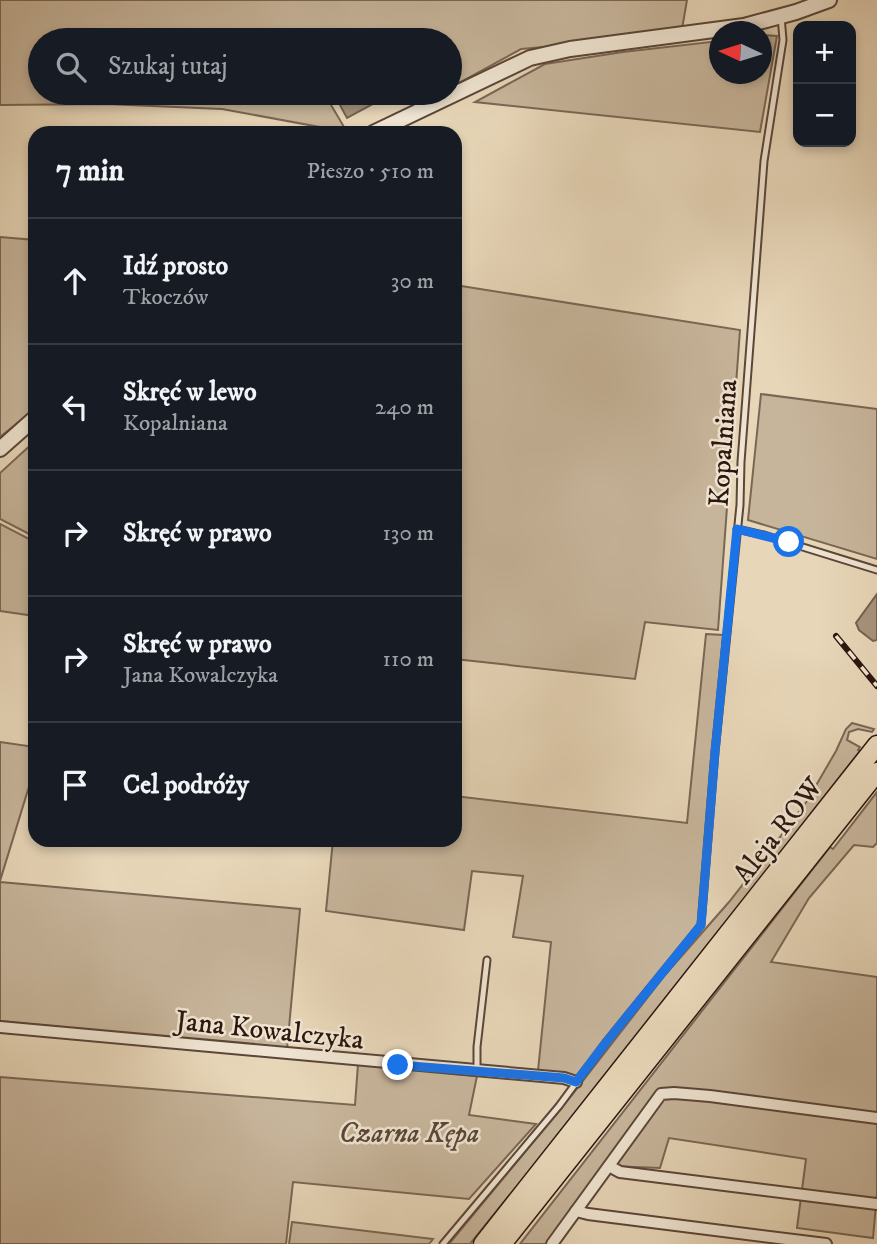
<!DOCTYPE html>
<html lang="pl">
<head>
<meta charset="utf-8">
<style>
  body { margin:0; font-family:"IM FELL DW Pica",serif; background:#20242c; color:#f1f3f6 }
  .controls { position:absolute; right:21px; top:21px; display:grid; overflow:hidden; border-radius:14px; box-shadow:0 4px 10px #0003 }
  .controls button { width:63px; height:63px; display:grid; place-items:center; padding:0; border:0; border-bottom:2px solid #363941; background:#171b24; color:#f1f3f6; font:35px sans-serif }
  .compass { position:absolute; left:709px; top:21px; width:63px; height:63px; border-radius:50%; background:#171b24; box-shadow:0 4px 10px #0003; rotate:274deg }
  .stop { position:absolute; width:21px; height:21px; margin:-16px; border:5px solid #1a73e8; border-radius:50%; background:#fff }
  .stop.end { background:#1a73e8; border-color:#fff; box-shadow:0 2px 7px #0008 }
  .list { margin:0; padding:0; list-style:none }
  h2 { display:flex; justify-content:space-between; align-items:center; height:91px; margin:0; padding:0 28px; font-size:30px }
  h2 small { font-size:23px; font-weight:400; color:#9ea1a6 }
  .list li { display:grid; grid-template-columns:46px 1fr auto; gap:21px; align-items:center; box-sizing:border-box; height:126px; padding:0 28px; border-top:2px solid #363941 }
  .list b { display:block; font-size:26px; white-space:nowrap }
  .list p { margin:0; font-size:23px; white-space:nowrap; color:#9ea1a6 }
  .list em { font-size:23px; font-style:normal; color:#9ea1a6 }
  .icon { flex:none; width:38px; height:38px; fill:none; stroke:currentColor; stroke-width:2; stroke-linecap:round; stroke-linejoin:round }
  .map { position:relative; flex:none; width:877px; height:1244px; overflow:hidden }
  .search { position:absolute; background:#171b24; box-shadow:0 4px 10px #0003; left:28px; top:28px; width:434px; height:77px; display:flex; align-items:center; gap:18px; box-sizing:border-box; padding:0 24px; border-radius:38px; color:#9ea1a6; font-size:26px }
  .panel { position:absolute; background:#171b24; box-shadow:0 4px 10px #0003; left:28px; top:126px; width:434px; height:721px; border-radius:21px }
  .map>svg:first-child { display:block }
</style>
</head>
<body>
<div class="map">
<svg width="877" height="1244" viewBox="0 0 877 1244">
  <rect width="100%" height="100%" fill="#e7d6b8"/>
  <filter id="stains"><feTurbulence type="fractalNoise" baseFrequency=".00286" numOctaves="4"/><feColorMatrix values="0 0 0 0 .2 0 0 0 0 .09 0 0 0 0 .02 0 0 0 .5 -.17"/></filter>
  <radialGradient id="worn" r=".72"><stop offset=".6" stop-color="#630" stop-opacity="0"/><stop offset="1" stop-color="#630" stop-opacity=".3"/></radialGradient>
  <g fill="#c7b59b" stroke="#7a6654" stroke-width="2">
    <path d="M0 0H687L681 35 521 49 450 88V40H40V93H324L347 132 222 109 106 104 0 105Z"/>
    <path d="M762 35 777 36 760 132 475 102 545 64 623 52 719 41 720 74H762Z"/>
    <path d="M0 237 35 240V409L0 437Z"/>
    <path d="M455 285 740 330 718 630 645 622 635 679 455 659Z"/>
    <path d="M761 394 877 409V559L748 520Z"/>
    <path d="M35 441V537L0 519V473Z"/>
    <path d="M0 524 35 542V616L0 611Z"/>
    <path d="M706 634 723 635 698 925 576 1076 538 1071 551 942 513 937 523 876 472 871 464 930 326 911 333 840H455V796L687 823Z"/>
    <path d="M852 723 874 729 872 732 858 729 849 732 847 740 860 747 858 750 860 751 577 1112 470 1244H449L572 1095 665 975 729 902 780 837 807 801 836 751 846 729Z"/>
    <path d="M0 742 35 747V767L0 881Z"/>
    <path d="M877 792V843L873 847 854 845 809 898 771 962 877 977V1193L873 1238 797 1228 806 1159 669 1138 660 1168 609 1166 668 1089H660L548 1244H520L830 847 833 849Z"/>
    <path d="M0 882 300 909 287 1049 0 1021Z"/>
    <path d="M358 1064 477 1076 469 1115 536 1124 469 1199 293 1182 286 1244H0V1077L355 1105Z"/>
    <path d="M292 1222 433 1239 429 1244H289Z"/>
  </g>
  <g fill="#a7957e" stroke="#766251" stroke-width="2">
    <path d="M336 93H383L386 97 347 118 334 94Z"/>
    <path d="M877 594V640L873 641 859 630 856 623Z"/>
  </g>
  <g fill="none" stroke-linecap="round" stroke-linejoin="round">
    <g stroke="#5b4638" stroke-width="9">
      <g id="service">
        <path d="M412 96 420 110"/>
        <path d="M737 529 764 535 877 570"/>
        <path d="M477 1070V1047L487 960"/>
        <path d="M443 1244 559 1106 607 1041 701 925 715 752 740 505 741 462 764 161 783 40 781 16"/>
      </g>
    </g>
    <g stroke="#5b4638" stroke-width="14">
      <g id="minor">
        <path d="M0 1027 564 1078 576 1082"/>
        <path d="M609 1166 620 1172 877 1204"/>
        <path d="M576 1211 588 1214 826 1244"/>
        <path d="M552 1244 661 1094 674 1093 710 1096 877 1118"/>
      </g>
    </g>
    <g stroke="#5b4638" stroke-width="18">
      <g id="tertiary">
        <path d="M373 133 530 58 570 49 744 26 796 12 829 0"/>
        <path d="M0 449 35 418"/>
      </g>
    </g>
    <g stroke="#2c160e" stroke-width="21">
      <g id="primary">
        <path d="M483 1244 877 745"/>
        <path d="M502 1244 877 772"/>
      </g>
    </g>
    <use href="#service" stroke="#efe4d1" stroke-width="5"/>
    <use href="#minor" stroke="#efe4d1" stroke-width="10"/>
    <use href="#tertiary" stroke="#efe4d1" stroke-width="14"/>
    <use href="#primary" stroke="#e7d6b8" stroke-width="18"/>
    <g stroke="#2c160e" stroke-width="6">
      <path id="rail" d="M836 636 877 686"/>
    </g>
    <use href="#rail" stroke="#efe4d1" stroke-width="3.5" stroke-dasharray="10" stroke-linecap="butt"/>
  </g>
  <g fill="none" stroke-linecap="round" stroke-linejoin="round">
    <path stroke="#1a73e8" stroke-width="9" d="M398 1065 564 1078 576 1082 607 1041 701 925 715 752 737 529 789 542"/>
  </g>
  <g text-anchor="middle" stroke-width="5" stroke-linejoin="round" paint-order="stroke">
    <g font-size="28" fill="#2c160e" stroke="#efe4d1">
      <text transform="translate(722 443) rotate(-86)" y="10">Kopalniana</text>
      <text transform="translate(777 830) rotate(-52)" y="10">Aleja ROW</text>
      <text transform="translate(270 1029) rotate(6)" y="10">Jana Kowalczyka</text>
    </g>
    <g font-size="28" font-style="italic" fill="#5a4638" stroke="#efe4d1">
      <text x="409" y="1142">Czarna Kępa</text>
    </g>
  </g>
  <rect width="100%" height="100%" filter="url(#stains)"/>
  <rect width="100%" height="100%" fill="url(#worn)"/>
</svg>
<div class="controls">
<button>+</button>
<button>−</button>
</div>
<svg class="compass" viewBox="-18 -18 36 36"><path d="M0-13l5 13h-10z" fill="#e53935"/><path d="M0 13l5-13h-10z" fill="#9ea1a6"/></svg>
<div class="stop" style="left:789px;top:542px"></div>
<div class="stop end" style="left:398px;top:1065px"></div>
<div class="search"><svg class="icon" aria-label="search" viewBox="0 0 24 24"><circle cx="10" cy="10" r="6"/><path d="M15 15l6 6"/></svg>Szukaj tutaj</div>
<section class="panel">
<h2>7 min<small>Pieszo · 510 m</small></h2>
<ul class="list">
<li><svg class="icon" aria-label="ahead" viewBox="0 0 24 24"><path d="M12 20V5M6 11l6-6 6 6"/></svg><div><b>Idź prosto</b><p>Tkoczów</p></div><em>30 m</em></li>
<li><svg class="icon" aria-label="left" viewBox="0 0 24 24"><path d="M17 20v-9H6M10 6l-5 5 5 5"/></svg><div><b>Skręć w lewo</b><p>Kopalniana</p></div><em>240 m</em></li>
<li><svg class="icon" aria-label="right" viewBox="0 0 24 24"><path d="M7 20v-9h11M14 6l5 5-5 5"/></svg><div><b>Skręć w prawo</b></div><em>130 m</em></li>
<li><svg class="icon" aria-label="right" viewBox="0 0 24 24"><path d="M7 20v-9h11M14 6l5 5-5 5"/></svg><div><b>Skręć w prawo</b><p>Jana Kowalczyka</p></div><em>110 m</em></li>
<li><svg class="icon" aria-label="arrive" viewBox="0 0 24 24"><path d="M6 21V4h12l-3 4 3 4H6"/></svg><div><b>Cel podróży</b></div></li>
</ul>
</section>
</div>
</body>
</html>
